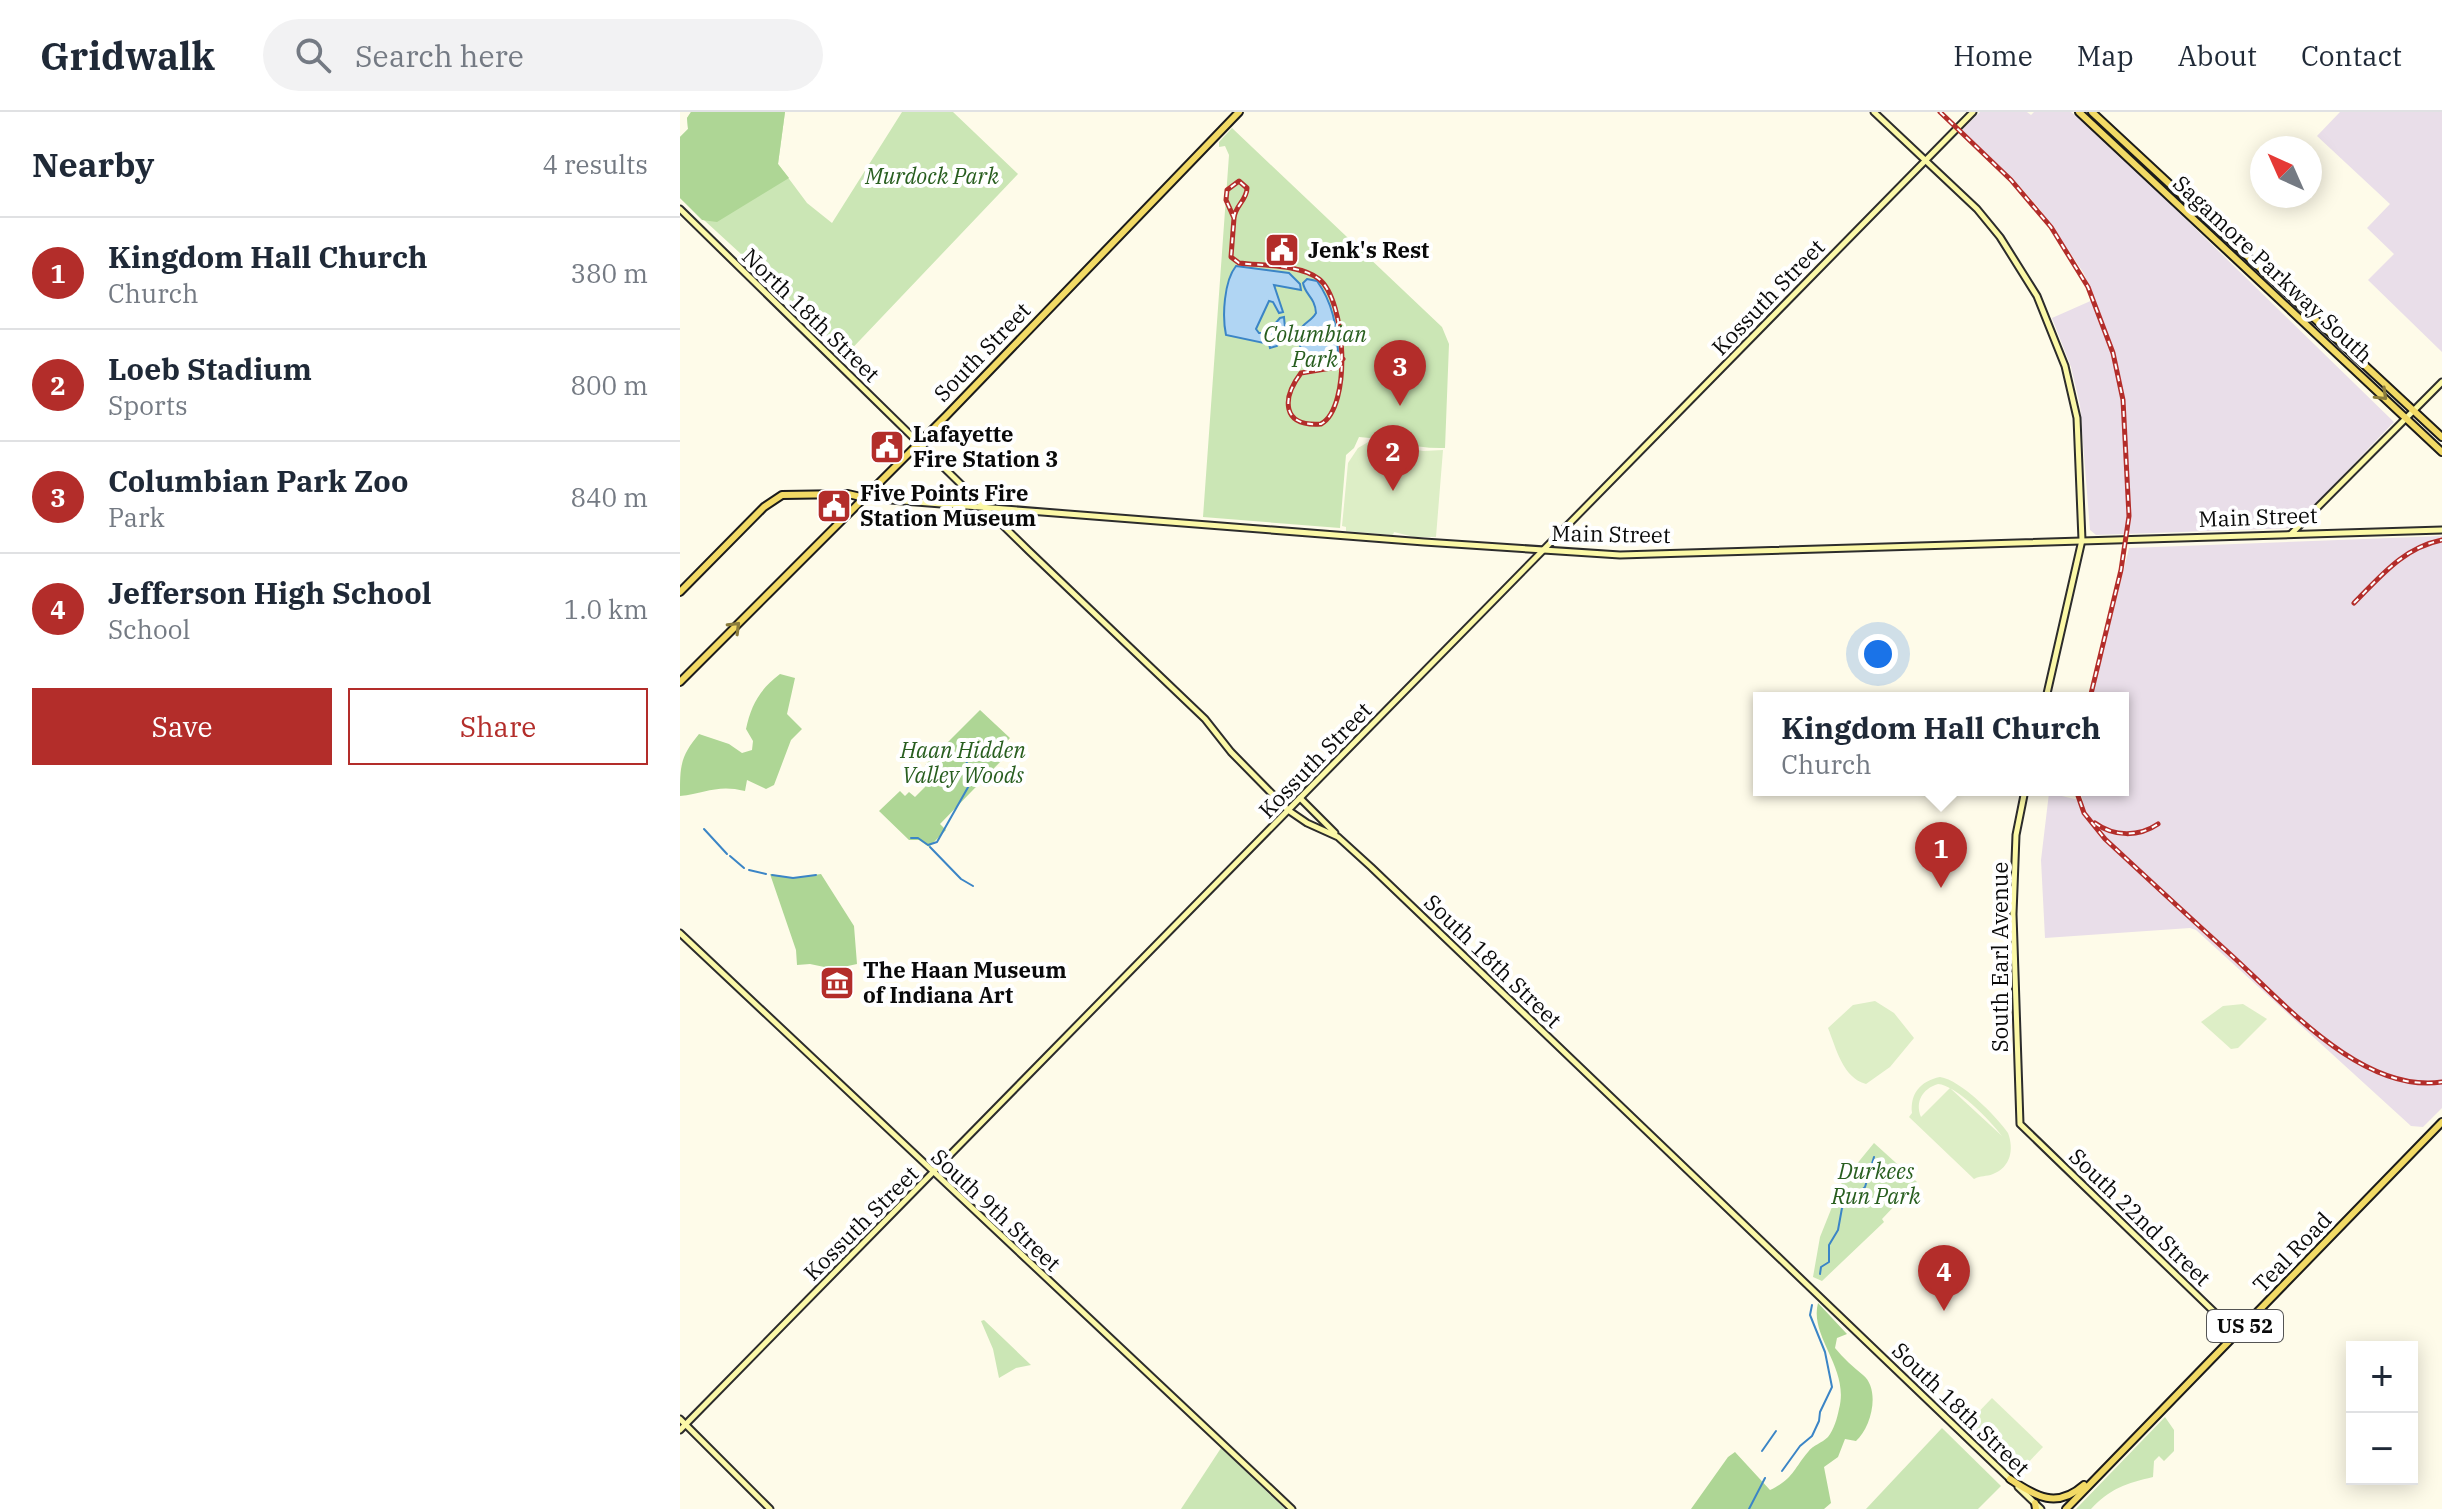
<!DOCTYPE html>
<html lang="en">
<head>
<meta charset="utf-8">
<style>
  body { margin:0; font-family:"IBM Plex Serif",serif; background:#f2f2f3; color:#1f2937 }
  .controls { position:absolute; right:24px; bottom:24px; display:grid; overflow:hidden; border-radius:0px; box-shadow:0 4px 20px #0003 }
  .controls button { width:72px; height:72px; display:grid; place-items:center; padding:0; border:0; border-bottom:2px solid #e0e1e3; background:#fff; color:#1f2937; font:40px sans-serif }
  .compass { position:absolute; left:1570px; top:24px; width:72px; height:72px; border-radius:50%; background:#fff; box-shadow:0 4px 20px #0003; rotate:315deg }
  .you { position:absolute; left:1198px; top:542px; width:28px; height:28px; margin:-20px; border:6px solid #fff; border-radius:50%; background:#1a73e8; box-shadow:0 0 0 12px #1a73e833 }
  .badge { display:grid; place-items:center; width:52px; height:52px; border-radius:50%; background:#b32d2a; color:#fff; font-size:26px; font-weight:700 }
  .pin { position:absolute; translate:-50% -66px; filter:drop-shadow(0 2px 4px #0008) }
  .pin::after { content:''; position:absolute; top:42px; width:28px; height:24px; background:inherit; clip-path:polygon(0 0,100% 0,50% 100%) }
  .popup { position:absolute; left:1073px; top:580px; width:376px; height:104px; box-sizing:border-box; display:grid; place-content:center; border-radius:0px; background:#fff; filter:drop-shadow(0 2px 6px #0005); font-size:26px; white-space:nowrap; color:#747a83 }
  .popup b { font-size:30px; color:#1f2937 }
  .popup::after { content:''; position:absolute; left:50%; top:100%; margin-left:-16px; border:16px solid transparent; border-top-color:#fff }
  .list { margin:0; padding:0; list-style:none }
  h2 { display:flex; justify-content:space-between; align-items:center; height:104px; margin:0; padding:0 32px; font-size:34px }
  h2 small { font-size:26px; font-weight:400; color:#747a83 }
  .list li { display:grid; grid-template-columns:52px 1fr auto; gap:24px; align-items:center; box-sizing:border-box; height:112px; padding:0 32px; border-top:2px solid #e0e1e3 }
  .list b { display:block; font-size:30px; white-space:nowrap }
  .list p { margin:0; font-size:26px; white-space:nowrap; color:#747a83 }
  .list em { font-size:26px; font-style:normal; color:#747a83 }
  .actions { display:flex; gap:16px; padding:24px 32px }
  .actions a { flex:1; padding:18px 0; border:2px solid #b32d2a; border-radius:0px; text-align:center; font-size:28px; color:#b32d2a }
  .actions .main { background:#b32d2a; color:#fff }
  .icon { flex:none; width:44px; height:44px; fill:none; stroke:currentColor; stroke-width:2; stroke-linecap:round; stroke-linejoin:round }
  .map { position:relative; flex:none; width:1762px; height:1397px; overflow:hidden }
  header { display:flex; align-items:center; gap:48px; box-sizing:border-box; height:112px; padding:0 40px; background:#fff; border-bottom:2px solid #e0e1e3 }
  header strong { font-size:38px }
  nav { display:flex; gap:44px; margin-inline-start:auto; font-size:28px }
  .search { width:560px; height:72px; background:#f2f2f3; display:flex; align-items:center; gap:20px; box-sizing:border-box; padding:0 28px; border-radius:44px; color:#747a83; font-size:30px }
  main { display:flex }
  aside { flex:1; background:#fff }
  .map>svg:first-child { display:block }
</style>
</head>
<body>
<header>
<strong>Gridwalk</strong>
<div class="search"><svg class="icon" aria-label="search" viewBox="0 0 24 24"><circle cx="10" cy="10" r="6"/><path d="M15 15l6 6"/></svg>Search here</div>
<nav><a>Home</a><a>Map</a><a>About</a><a>Contact</a></nav>
</header>
<main>
<aside>
<h2>Nearby<small>4 results</small></h2>
<ul class="list">
<li><span class="badge">1</span><div><b>Kingdom Hall Church</b><p>Church</p></div><em>380 m</em></li>
<li><span class="badge">2</span><div><b>Loeb Stadium</b><p>Sports</p></div><em>800 m</em></li>
<li><span class="badge">3</span><div><b>Columbian Park Zoo</b><p>Park</p></div><em>840 m</em></li>
<li><span class="badge">4</span><div><b>Jefferson High School</b><p>School</p></div><em>1.0 km</em></li>
</ul>
<div class="actions"><a class="main">Save</a><a>Share</a></div>
</aside>
<div class="map">
<svg width="1762" height="1397" viewBox="0 0 1762 1397">
  <rect width="100%" height="100%" fill="#fefbe9"/>
  <g fill="#e9dee9">
    <path d="M1300 0H1347L1351 3 1354 0H1391L1446 49 1714 310 1612 416 1416 423 1410 418 1400 293 1391 255 1372 206 1415 187 1403 160 1359 96 1335 69 1282 18Z"/>
    <path d="M1660 0H1762V240L1688 168 1714 142 1687 116 1710 92 1637 24Z"/>
    <path d="M1762 424V996L1743 1015 1731 1014 1516 818 1510 816 1365 826 1361 748 1369 681 1403 689 1400 678H1443V586H1412L1449 436Z"/>
  </g>
  <g fill="#cbe6b5">
    <path d="M11 0H105L98 52 127 91 152 111 222 0H273L338 62 162 247 106 193 110 187 0 86V25L8 17 7 6Z"/>
    <path d="M552 16 762 215 769 232 765 336C732 337 710 327 679 325L674 336 666 343 660 416 523 405 549 43 545 34 539 35V30Z"/>
    <path d="M1194 1031 1237 1070 1202 1107 1204 1110 1142 1169 1133 1165 1140 1125 1162 1070Z"/>
    <path d="M304 1208 351 1253 336 1256 319 1266 313 1237 301 1209Z"/>
    <path d="M1485 1305 1494 1318V1339L1484 1349 1479 1344 1474 1349 1473 1365C1447 1371 1429 1377 1411 1397H1396Z"/>
    <path d="M1262 1316 1321 1374 1298 1397H1186Z"/>
    <path d="M541 1336 605 1397H501Z"/>
  </g>
  <g fill="#aed695">
    <path d="M11 0H105L98 52 109 66 37 110 22 108 0 86V25L8 17 7 6Z"/>
    <path d="M100 562 115 566 107 602 122 617 111 628 94 673 86 677 67 668 65 679C38 672 26 681 0 684 0 654 0 645 19 622L49 632 62 641 72 638 73 629 66 617C71 593 80 577 100 562Z"/>
    <path d="M300 598 330 626 319 638 320 640 317 643 322 648 260 712 266 718 249 735 239 728H229L199 699 220 679 225 684 229 680 235 685 256 664 245 653Z"/>
    <path d="M90 762 114 766 141 762 174 814 177 852 154 857 130 852 117 853 116 838Z"/>
    <path d="M1138 1191 1167 1222 1157 1226 1155 1236C1163 1246 1173 1255 1183 1263 1201 1278 1191 1316 1176 1329L1165 1327 1158 1345 1144 1355 1151 1391 1144 1397H1011L1048 1345 1055 1340 1090 1378C1113 1367 1113 1358 1128 1340 1133 1333 1142 1331 1148 1325 1154 1317 1157 1307 1159 1297 1170 1256 1129 1225 1138 1191Z"/>
  </g>
  <g fill="#ddeec6" fill-rule="evenodd">
    <path d="M690 329 743 339 763 338 756 425H734L714 420 713 423 666 419V415L662 414 668 351 678 336Z"/>
    <path d="M1195 889 1214 901 1234 926 1210 955 1186 972C1163 966 1156 936 1148 916L1173 893Z"/>
    <path d="M1563 892 1587 907 1558 936 1551 937 1521 910 1543 894Z"/>
    <path d="M1260 965C1281 968 1316 1004 1328 1021 1334 1037 1331 1055 1313 1062 1306 1065 1301 1063 1294 1067L1229 1005 1232 1001C1230 982 1240 969 1260 965ZM1258 972C1276 973 1311 1009 1322 1024L1270 976 1241 1005C1235 990 1242 977 1258 972Z"/>
    <path d="M1312 1286 1363 1335 1339 1360 1288 1311Z"/>
  </g>
  <g fill="#b0d5f3" stroke="#3b85c6" stroke-width="2">
    <path d="M556 154 609 161 620 172 621 178 594 173 603 200 599 201 593 190 589 189 576 217 579 221H587L600 206 604 205 605 216 597 234 590 236 589 232 546 223C542 204 544 169 556 154Z"/>
    <path d="M627 167 637 169C653 191 658 219 658 245L636 255 623 250C621 243 617 220 622 215 626 210 632 208 636 201 635 185 625 183 623 171Z"/>
  </g>
  <g fill="none" stroke-linecap="round" stroke-linejoin="round">
    <g stroke="#3b85c6" stroke-width="2">
      <path d="M24 717 47 742"/>
      <path d="M231 726H238L248 733 257 730 291 670 286 647"/>
      <path d="M250 735 281 767 293 774"/>
      <path d="M50 744 64 756"/>
      <path d="M69 758 86 762"/>
      <path d="M92 763 113 766 136 763"/>
      <path d="M1140 1162 1141 1155 1149 1150V1133L1158 1118 1162 1096 1185 1075 1194 1045"/>
      <path d="M1082 1339 1096 1319"/>
      <path d="M1102 1359 1120 1334 1132 1324 1139 1309 1140 1300 1152 1275 1145 1240 1130 1203 1132 1193"/>
      <path d="M1069 1397 1085 1366"/>
    </g>
    <g stroke="#2c2c2c" stroke-width="9">
      <g id="secondary">
        <path d="M1194 0 1297 97 1320 125 1357 184 1385 254 1397 306 1402 428 1366 586"/>
        <path d="M0 97 349 439 525 607 551 640 608 698 627 711 658 725 691 755 1331 1368"/>
        <path d="M185 386 744 430 940 443 1762 418"/>
        <path d="M282 393 283 375"/>
        <path d="M1611 422 1762 270"/>
        <path d="M1345 678 1336 723 1333 802 1340 1012 1557 1222"/>
        <path d="M620 686 655 721"/>
        <path d="M0 821 612 1397"/>
        <path d="M0 1307 90 1397"/>
        <path d="M0 1318 1293 0"/>
        <path d="M1338 1375 1361 1397"/>
      </g>
    </g>
    <g stroke="#1b1b1b" stroke-width="10">
      <g id="primary">
        <path d="M1399 0 1762 340"/>
        <path d="M1412 0 1762 325"/>
        <path d="M0 480 84 395 102 383 168 382 185 386"/>
        <path d="M0 570 266 304 559 0"/>
        <path d="M1330 1367C1356 1385 1377 1397 1404 1373"/>
        <path d="M1355 1391 1356 1397"/>
        <path d="M1386 1397 1762 1010"/>
      </g>
    </g>
    <use href="#secondary" stroke="#fbf8a7" stroke-width="5"/>
    <use href="#primary" stroke="#f2da65" stroke-width="6"/>
    <g stroke="#b32d2a" stroke-width="5">
      <g id="rail">
        <path d="M1260 0 1331 68 1371 115 1408 175 1433 241 1443 288 1449 404 1441 458 1410 586"/>
        <path d="M554 106C555 94 567 88 567 76L559 69 547 78 546 88 554 106 551 145 559 151C583 154 619 152 639 167 666 188 672 295 641 312 601 315 602 286 621 261L651 256 663 247"/>
        <path d="M1674 491C1701 464 1723 436 1762 428"/>
        <path d="M1396 678 1404 701 1425 727C1467 766 1508 804 1550 842 1604 891 1682 982 1762 970"/>
        <path d="M1415 711C1434 725 1459 725 1478 712"/>
      </g>
    </g>
    <use href="#rail" stroke="#fff" stroke-width="2" stroke-dasharray="6" stroke-linecap="butt"/>
  </g>
  <defs><path id="oneway-chevron" d="M-2-3.5L2.5 0L-2 3.5" fill="none" stroke-width="1.6" stroke-linecap="round" stroke-linejoin="round" transform="scale(2)"/></defs>
  <g stroke="#8a7c3c">
    <use href="#oneway-chevron" transform="translate(1702 283) rotate(44)"/>
    <use href="#oneway-chevron" transform="translate(55 515) rotate(-45)"/>
  </g>
  <defs>
    <g id="civic-square" transform="scale(1.8)"><rect x="-9" y="-9" width="18" height="18" rx="4" fill="#b32d2a" stroke="#fff"/><path d="M-.6-6.5H3V-4.5H.6V-3L4-1V1h2V6H-6V1h2V-1L-.6-3ZM-1.2 2.5V6h2.4V2.5Z" fill="#fff"/></g>
    <g id="museum-square" transform="scale(1.8)"><rect x="-9" y="-9" width="18" height="18" rx="4" fill="#b32d2a" stroke="#fff"/><path d="M0-6L6-3V-2H-6V-3ZM-5-1h2V3h-2ZM-1-1h2V3h-2ZM3-1h2V3H3ZM-6 4H6V6H-6Z" fill="#fff"/></g>
  </defs>
  <g fill-rule="evenodd">
    <use href="#civic-square" x="602" y="138"/>
    <use href="#civic-square" x="207" y="335"/>
    <use href="#civic-square" x="154" y="394"/>
    <use href="#museum-square" x="157" y="871"/>
  </g>
  <g text-anchor="middle" stroke-width="8" stroke-linejoin="round" paint-order="stroke">
    <rect fill="#fff" stroke="#545454" stroke-width="2" x="1527" y="1198" width="76" height="32" rx="6"/>
    <g font-size="20" font-weight="bold" fill="#0a0a0a">
      <text x="1565" y="1221">US 52</text>
    </g>
    <g font-size="22" font-style="italic" fill="#285e1f" stroke="#fff">
      <text x="252" y="72">Murdock Park</text>
      <text x="635" y="230">Columbian<tspan x="635" dy="25">Park</tspan></text>
      <text x="283" y="646">Haan Hidden<tspan x="283" dy="25">Valley Woods</tspan></text>
      <text x="1196" y="1067">Durkees<tspan x="1196" dy="25">Run Park</tspan></text>
    </g>
    <g font-size="22" font-weight="bold" fill="#0a0a0a" stroke="#fff" text-anchor="start">
      <text x="628" y="146">Jenk's Rest</text>
      <text x="233" y="330">Lafayette<tspan x="233" dy="25">Fire Station 3</tspan></text>
      <text x="180" y="389">Five Points Fire<tspan x="180" dy="25">Station Museum</tspan></text>
      <text x="183" y="866">The Haan Museum<tspan x="183" dy="25">of Indiana Art</tspan></text>
    </g>
    <g font-size="22" fill="#0a0a0a" stroke="#fff">
      <text transform="translate(1593 157) rotate(43)" y="8">Sagamore Parkway South</text>
      <text transform="translate(1088 185) rotate(-46)" y="8">Kossuth Street</text>
      <text transform="translate(131 203) rotate(44)" y="8">North 18th Street</text>
      <text transform="translate(302 240) rotate(-46)" y="8">South Street</text>
      <text transform="translate(1578 405) rotate(-2)" y="8">Main Street</text>
      <text transform="translate(931 422) rotate(1)" y="8">Main Street</text>
      <text transform="translate(635 648) rotate(-46)" y="8">Kossuth Street</text>
      <text transform="translate(1320 845) rotate(-90)" y="8">South Earl Avenue</text>
      <text transform="translate(813 849) rotate(44)" y="8">South 18th Street</text>
      <text transform="translate(316 1098) rotate(43)" y="8">South 9th Street</text>
      <text transform="translate(1460 1105) rotate(44)" y="8">South 22nd Street</text>
      <text transform="translate(181 1111) rotate(-45)" y="8">Kossuth Street</text>
      <text transform="translate(1612 1140) rotate(-46)" y="8">Teal Road</text>
      <text transform="translate(1281 1297) rotate(44)" y="8">South 18th Street</text>
    </g>
  </g>
</svg>
<div class="controls">
<button>+</button>
<button>−</button>
</div>
<svg class="compass" viewBox="-18 -18 36 36"><path d="M0-13l5 13h-10z" fill="#e53935"/><path d="M0 13l5-13h-10z" fill="#747a83"/></svg>
<div class="you"></div>
<div class="pin badge" style="left:1261px;top:776px">1</div>
<div class="popup"><b>Kingdom Hall Church</b>Church</div>
<div class="pin badge" style="left:713px;top:379px">2</div>
<div class="pin badge" style="left:720px;top:294px">3</div>
<div class="pin badge" style="left:1264px;top:1199px">4</div>
</div>
</main>
</body>
</html>
